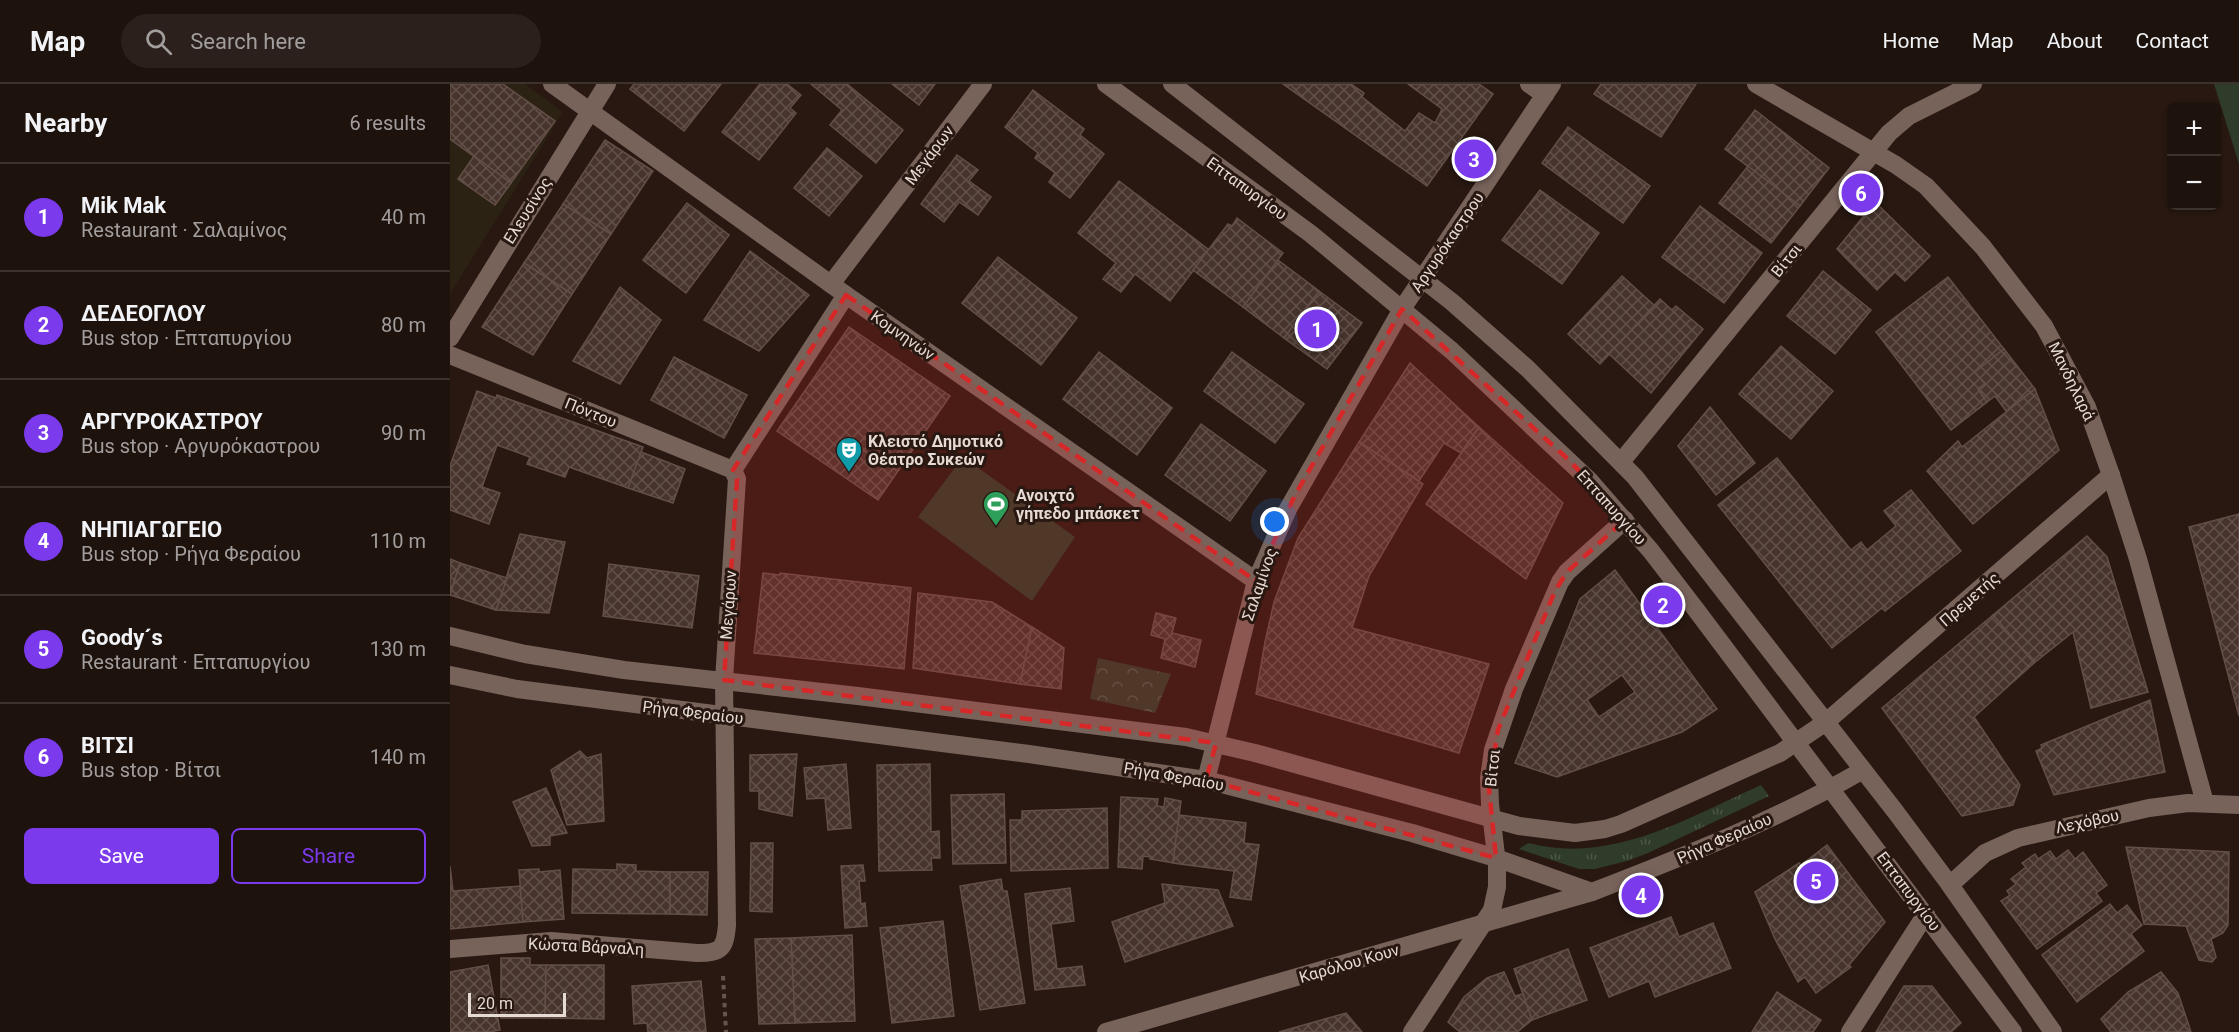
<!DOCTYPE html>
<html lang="en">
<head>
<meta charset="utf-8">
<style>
  body { margin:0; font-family:Roboto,sans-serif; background:#2b201b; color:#f1f3f6 }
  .controls { position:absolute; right:18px; top:18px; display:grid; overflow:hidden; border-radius:9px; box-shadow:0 2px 4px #0004 }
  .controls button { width:54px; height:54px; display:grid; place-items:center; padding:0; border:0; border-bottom:2px solid #3c322e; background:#1e120d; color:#f1f3f6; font:30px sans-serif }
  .scale { position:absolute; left:18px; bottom:15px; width:98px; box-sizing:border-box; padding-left:6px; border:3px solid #e6dad5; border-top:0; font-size:16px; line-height:21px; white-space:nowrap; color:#e6dad5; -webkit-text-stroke:4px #281811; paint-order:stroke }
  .you { position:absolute; left:825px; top:438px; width:21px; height:21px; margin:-15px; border:4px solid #fff; border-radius:50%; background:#1a73e8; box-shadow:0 0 0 9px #1a73e833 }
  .badge { display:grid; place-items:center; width:39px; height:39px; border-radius:50%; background:#7c3aed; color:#fff; font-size:20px; font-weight:700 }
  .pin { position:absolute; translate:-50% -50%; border:3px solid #fff; box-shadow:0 2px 6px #0006 }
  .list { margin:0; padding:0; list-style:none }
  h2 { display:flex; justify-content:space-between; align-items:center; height:78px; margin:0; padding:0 24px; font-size:26px }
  h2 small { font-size:20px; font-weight:400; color:#a19e9d }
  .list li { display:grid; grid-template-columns:39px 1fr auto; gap:18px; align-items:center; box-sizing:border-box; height:108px; padding:0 24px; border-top:2px solid #3c322e }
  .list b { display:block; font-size:22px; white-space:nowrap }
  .list p { margin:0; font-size:20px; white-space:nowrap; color:#a19e9d }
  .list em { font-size:20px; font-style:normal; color:#a19e9d }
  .actions { display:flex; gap:12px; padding:18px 24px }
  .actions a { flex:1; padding:14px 0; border:2px solid #7c3aed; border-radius:9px; text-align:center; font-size:21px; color:#7c3aed }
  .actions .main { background:#7c3aed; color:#fff }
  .icon { flex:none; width:33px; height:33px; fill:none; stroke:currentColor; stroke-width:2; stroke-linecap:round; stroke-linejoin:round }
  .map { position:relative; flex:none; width:1789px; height:948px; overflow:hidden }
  header { display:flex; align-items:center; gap:36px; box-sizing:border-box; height:84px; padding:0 30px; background:#1e120d; border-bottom:2px solid #3c322e }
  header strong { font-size:28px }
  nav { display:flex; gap:33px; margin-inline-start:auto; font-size:21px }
  .search { width:420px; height:54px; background:#2b201b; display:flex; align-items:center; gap:15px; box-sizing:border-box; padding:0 21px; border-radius:33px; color:#a19e9d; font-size:22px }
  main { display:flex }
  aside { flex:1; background:#1e120d }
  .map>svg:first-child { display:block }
</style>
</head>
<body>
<header>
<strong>Map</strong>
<div class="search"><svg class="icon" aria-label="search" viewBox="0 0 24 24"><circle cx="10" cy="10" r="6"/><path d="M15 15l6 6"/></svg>Search here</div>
<nav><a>Home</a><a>Map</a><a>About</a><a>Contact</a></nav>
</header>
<main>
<aside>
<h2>Nearby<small>6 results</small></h2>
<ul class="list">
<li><span class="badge">1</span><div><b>Mik Mak</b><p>Restaurant · Σαλαμίνος</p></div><em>40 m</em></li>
<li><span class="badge">2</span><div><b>ΔΕΔΕΟΓΛΟΥ</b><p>Bus stop · Επταπυργίου</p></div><em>80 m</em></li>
<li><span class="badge">3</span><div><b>ΑΡΓΥΡΟΚΑΣΤΡΟΥ</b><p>Bus stop · Αργυρόκαστρου</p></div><em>90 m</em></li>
<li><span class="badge">4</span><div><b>ΝΗΠΙΑΓΩΓΕΙΟ</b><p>Bus stop · Ρήγα Φεραίου</p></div><em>110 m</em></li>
<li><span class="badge">5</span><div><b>Goody´s</b><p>Restaurant · Επταπυργίου</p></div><em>130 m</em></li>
<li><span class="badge">6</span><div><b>ΒΙΤΣΙ</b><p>Bus stop · Βίτσι</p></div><em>140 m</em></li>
</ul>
<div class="actions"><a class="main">Save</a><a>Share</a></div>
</aside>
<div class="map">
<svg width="1789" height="948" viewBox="0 0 1789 948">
  <defs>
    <pattern id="grass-tufts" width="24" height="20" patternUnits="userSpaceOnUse" patternTransform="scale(1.5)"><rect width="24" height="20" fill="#2e3c29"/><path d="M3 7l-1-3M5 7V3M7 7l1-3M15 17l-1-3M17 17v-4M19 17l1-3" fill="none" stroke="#4c5847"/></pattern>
    <pattern id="park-crowns" width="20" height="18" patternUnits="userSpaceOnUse" patternTransform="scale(1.5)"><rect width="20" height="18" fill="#2e3c29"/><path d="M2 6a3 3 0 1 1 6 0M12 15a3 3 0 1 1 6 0" fill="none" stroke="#4c5847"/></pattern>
    <pattern id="building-cross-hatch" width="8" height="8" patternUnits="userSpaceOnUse" patternTransform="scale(1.5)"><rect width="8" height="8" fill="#47342d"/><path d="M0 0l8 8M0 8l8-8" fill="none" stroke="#62514b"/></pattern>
  </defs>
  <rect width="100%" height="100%" fill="#281811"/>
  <path fill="#2c2213" d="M0 0H75L113 28 0 210Z"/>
  <path fill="url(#grass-tufts)" d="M1311 701 1319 712 1198 769 1177 777 1145 785H1129L1069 765 1078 759C1162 781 1237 734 1311 701Z"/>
  <path fill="url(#park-crowns)" d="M648 574 721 590 705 629 640 615Z"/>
  <g fill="#2e3c29">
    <path d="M1764 0H1789V80Z"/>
    <path d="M513 373 625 453 582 517 468 433Z"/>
  </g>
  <g fill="url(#building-cross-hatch)" stroke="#634f47" stroke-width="1.5" fill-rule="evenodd">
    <path d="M0 0H53L105 37 61 99 0 55Z"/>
    <path d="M184 0H271L234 47 180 5Z"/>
    <path d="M310 0H337L351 11 340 24 346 29 309 76 272 48Z"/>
    <path d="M361 0H397L453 46 426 79 380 41 392 26Z"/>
    <path d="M442 0H485L469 21Z"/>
    <path d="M833 0H901L914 9 912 13 955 47 969 29 985 39 992 25 958 0H1029L1043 10 977 102Z"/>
    <path d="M1151 0H1246L1211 53 1144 10Z"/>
    <path d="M583 6 634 45 630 51 654 70 620 114 599 98 605 89 585 74 588 69 555 43Z"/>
    <path d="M1305 26 1379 84 1350 122 1275 65Z"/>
    <path d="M1118 43 1200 102 1173 139 1092 79Z"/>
    <path d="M155 56 203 87 161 150 113 120Z"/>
    <path d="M377 64 412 92 379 132 344 104Z"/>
    <path d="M507 71 528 86 519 97 541 113 528 131 509 118 494 138 471 120Z"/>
    <path d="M24 72 61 99 45 121 8 95Z"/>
    <path d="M1298 82 1350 122 1321 159 1269 119Z"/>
    <path d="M669 97 759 166 720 217 685 190 671 208 653 195 666 179 628 149Z"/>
    <path d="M1090 106 1149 149 1112 200 1052 156Z"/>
    <path d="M1425 118 1480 172 1455 197 1445 188 1427 206 1387 165Z"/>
    <path d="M237 119 279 151 236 209 193 176Z"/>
    <path d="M113 120 161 150 122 210 74 179Z"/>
    <path d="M1250 122 1312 169 1274 219 1212 173Z"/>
    <path d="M787 134 833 169 793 223 743 186 778 140 782 142Z"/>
    <path d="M300 167 359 211 309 267 254 236Z"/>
    <path d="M548 173 627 234 591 281 512 219Z"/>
    <path d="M828 176 869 207 834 254 793 223Z"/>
    <path d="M74 179 122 210 83 271 32 243Z"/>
    <path d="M1373 187 1421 226 1385 270 1337 232Z"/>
    <path d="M1172 192 1205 222 1150 280 1118 250Z"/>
    <path d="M1498 193 1554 265 1525 288 1535 300 1528 305 1537 318 1501 346 1426 248Z"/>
    <path d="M170 203 211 236 170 300 123 277Z"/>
    <path d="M869 207 912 239 877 285 834 254Z"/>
    <path d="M1210 215 1222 226 1226 222 1253 245 1201 309 1159 270Z"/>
    <path d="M399 243 500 312 428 416 327 347Z"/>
    <path d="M1331 262 1383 307 1341 355 1289 310Z"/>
    <path d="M1554 265 1585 305 1556 327 1545 312 1537 318 1528 305 1535 300 1525 288Z"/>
    <path d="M649 268 722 324 687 371 613 315Z"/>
    <path d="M782 268 854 320 825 359 754 307Z"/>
    <path d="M224 273 297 311 274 354 201 316Z"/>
    <path d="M960 279 1029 343 1011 369 994 359 969 397 909 358Z"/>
    <path d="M1585 305 1609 366 1523 440 1477 387 1508 357 1512 363Z"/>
    <path d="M27 307 46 314 47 311 193 363 178 404 119 383 115 393 77 380 80 373 47 361 32 403 50 409 39 440 0 426V382Z"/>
    <path d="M1260 323 1305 379 1266 411 1228 362Z"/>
    <path d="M751 340 816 387 780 437 715 391Z"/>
    <path d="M1029 343 1113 419 1076 495 976 420Z"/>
    <path d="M909 358 973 400 919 492 902 544 1039 580 1009 669 806 610 815 558 824 518 848 454Z"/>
    <path d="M191 368 235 385 223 419 178 404Z"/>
    <path d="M1327 374 1401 466 1411 458 1417 466 1446 442 1434 427 1461 406 1511 467 1435 527 1432 524 1382 564 1268 421Z"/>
    <path d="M1789 430V632L1739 443Z"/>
    <path d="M70 450 115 458 99 529 46 526Z"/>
    <path d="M1637 452 1657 473 1698 608 1641 624 1623 548 1584 579 1543 531Z"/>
    <path d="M0 475 10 479 0 511Z"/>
    <path d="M10 479 57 494 46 526 0 511Z"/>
    <path d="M159 480 249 492 242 544 153 532Z"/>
    <path d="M1165 486 1267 625 1232 648 1107 693 1065 679 1130 515ZM1172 591 1185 608 1149 633 1137 616Z"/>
    <path d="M313 489 330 491V489L461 504 454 585 304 569Z"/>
    <path d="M468 509 542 518 582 543 570 600 463 584Z"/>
    <path d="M706 529 726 534 722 549 751 556 745 583 711 574 715 555 701 551Z"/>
    <path d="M1543 531 1584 579 1524 633 1570 701 1563 721 1512 732 1432 624Z"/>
    <path d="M582 543 614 564 611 605 570 600Z"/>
    <path d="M1700 616 1715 688 1604 711 1586 667 1592 664 1591 661Z"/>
    <path d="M130 667 137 674 151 670 154 737 117 741 101 686Z"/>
    <path d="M347 670 342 732 309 725V707H300V671Z"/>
    <path d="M396 680 401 744 378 746 375 714 357 715 354 684Z"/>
    <path d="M480 680 481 748 489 747 490 774H481L482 786 429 787 427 681Z"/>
    <path d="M96 704 117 749 100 752V761L82 762 63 718Z"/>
    <path d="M554 710 556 779 503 780 501 711Z"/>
    <path d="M671 713 708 715 707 722 714 723 715 714 731 717 723 779 700 775 701 773 693 772 692 785 668 783Z"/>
    <path d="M657 724 658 784 561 787 560 736H572V727Z"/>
    <path d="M729 731 796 739 794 759 809 761 801 816 780 813 784 787 723 779Z"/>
    <path d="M301 759H323L322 828 300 827Z"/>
    <path d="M1377 761 1435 838 1399 881 1401 883 1366 909 1355 893 1348 898 1325 855 1305 808 1349 779 1351 781Z"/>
    <path d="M1676 763 1779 768 1778 841 1773 849 1761 855 1766 873 1762 878 1749 876 1736 842 1694 840Z"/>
    <path d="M1618 766 1625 775 1633 768 1657 801 1646 809 1652 817 1587 865 1551 817 1560 811 1557 807 1566 800 1561 795 1576 783 1572 779 1585 770 1588 775 1600 767 1606 775Z"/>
    <path d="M167 780 186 781V787L220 788V830L122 829 123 785 167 786Z"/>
    <path d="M413 781 415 797H409L411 820 415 819 417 842 395 844 391 782Z"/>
    <path d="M0 782 3 807 70 802 73 838 0 845Z"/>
    <path d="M89 785V788L110 786 114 835 73 838 69 786Z"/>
    <path d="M220 788H258L257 831 220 830Z"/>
    <path d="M551 795 553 807H557L575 919 530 926 510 802Z"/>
    <path d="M712 800 768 806 783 842 675 878 662 838 715 819Z"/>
    <path d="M620 804 624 837 601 840 607 885 632 882 635 901 585 906 575 810Z"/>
    <path d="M1660 820 1667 829 1677 821 1692 841 1681 850 1694 867 1627 918 1592 871Z"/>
    <path d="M1221 833 1229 853 1263 839 1281 884 1205 913 1199 897 1159 913 1140 864Z"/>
    <path d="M493 837 504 932 442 939 430 844Z"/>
    <path d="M402 851 405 937 345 939 341 854Z"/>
    <path d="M341 854 345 939 309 940 305 855Z"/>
    <path d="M1118 865 1137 916 1082 936 1064 885Z"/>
    <path d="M51 874H80V881H96L95 934H51Z"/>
    <path d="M38 881 50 946 39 948H0V888Z"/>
    <path d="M96 881H154V935L95 934Z"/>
    <path d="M1054 888 1065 912 1073 910 1082 936 1067 948H1010L998 938 1014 913 1037 894Z"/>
    <path d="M1711 888 1728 909 1741 948H1661L1651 935 1678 908Z"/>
    <path d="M251 897 256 948H198L197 939 184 940 182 902Z"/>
    <path d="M1454 902H1482L1511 939 1501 948H1426Z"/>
    <path d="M1327 908 1371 936 1363 948H1302Z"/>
    <path d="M896 929 912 948H829Z"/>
  </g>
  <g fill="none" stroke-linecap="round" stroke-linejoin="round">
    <path stroke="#64554f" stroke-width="4" stroke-dasharray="4.5 4.5" stroke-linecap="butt" d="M273 892 276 948"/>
    <g stroke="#78635b" stroke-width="18">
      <path d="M102 0 396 211 806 497"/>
      <path d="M1079 0 1095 11"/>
      <path d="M1306 0 1446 81 1476 102 1533 163 1594 242 1637 323 1661 391 1688 475 1755 719"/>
      <path d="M381 200 533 0"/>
      <path d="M0 254 157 0"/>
      <path d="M0 271 283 386"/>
      <path d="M1171 378 1439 49 1459 32 1523 0"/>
      <path d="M283 386 396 211"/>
      <path d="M1376 638 1661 391"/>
      <path d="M756 696 806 497 838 425 952 225 1102 0"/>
      <path d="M1500 801 1535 769 1568 754 1699 724 1738 719 1789 721"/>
      <path d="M0 865 101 857 247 869C271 869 275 865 277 841L274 596 287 395 283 386"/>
      <path d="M962 948 1042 826 1047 803V780L1040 720 1039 694 1043 666 1064 605 1110 498 1117 488 1175 436"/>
      <path d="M1400 948 1476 830"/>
    </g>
    <g stroke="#78635b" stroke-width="18">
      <path d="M656 0 861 150 1002 267 1139 396 1201 467 1247 527 1563 948"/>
      <path d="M722 0 1002 218 1078 285 1185 393 1445 727 1500 801 1603 948"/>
      <path d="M0 552 75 570 174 586 408 612 736 653 805 669 1069 742 1125 749 1155 745 1171 740 1243 708 1330 669 1376 638"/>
      <path d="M0 591 67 605 579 670 756 696 962 749 1046 774 1142 808C1235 772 1327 736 1413 686"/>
      <path d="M656 948 1142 808"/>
    </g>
  </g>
  <path fill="#d62828" fill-opacity="0.2" stroke="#d62828" stroke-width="4.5" stroke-dasharray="12 8" stroke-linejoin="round" d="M396 211 806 497 845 411 952 225 1119 376 1175 436 1117 488 1105 507 1048 646 1039 704 1046 774 756 696 766 659 274 596 287 395 283 386Z"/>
  <defs>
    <g id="theatre-pin" transform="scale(1.35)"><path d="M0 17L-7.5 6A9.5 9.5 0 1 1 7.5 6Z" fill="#0f9aa8" stroke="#281811"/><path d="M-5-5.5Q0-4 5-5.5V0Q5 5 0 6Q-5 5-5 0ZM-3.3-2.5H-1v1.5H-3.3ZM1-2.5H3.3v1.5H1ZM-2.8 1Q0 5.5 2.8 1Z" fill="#fff"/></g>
    <g id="stadium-pin" transform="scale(1.35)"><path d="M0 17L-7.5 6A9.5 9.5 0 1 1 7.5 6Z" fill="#2e9e5b" stroke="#281811"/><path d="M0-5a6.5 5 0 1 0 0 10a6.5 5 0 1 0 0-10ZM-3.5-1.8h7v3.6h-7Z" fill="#fff"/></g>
  </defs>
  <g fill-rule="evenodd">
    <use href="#theatre-pin" x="399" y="366"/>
    <use href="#stadium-pin" x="546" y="420"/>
  </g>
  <g text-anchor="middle" stroke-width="6" stroke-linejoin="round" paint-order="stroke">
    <g font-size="16" fill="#e6dad5" stroke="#281811">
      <text transform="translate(479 71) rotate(-53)" y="6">Μεγάρων</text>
      <text transform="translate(797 104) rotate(36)" y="6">Επταπυργίου</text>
      <text transform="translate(77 126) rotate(-58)" y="6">Ελευσίνος</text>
      <text transform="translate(997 158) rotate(-56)" y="6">Αργυρόκαστρου</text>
      <text transform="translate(1336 176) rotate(-51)" y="6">Βίτσι</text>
      <text transform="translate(453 251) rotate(35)" y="6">Κομνηνών</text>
      <text transform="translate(1622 297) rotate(64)" y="6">Μανδηλαρά</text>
      <text transform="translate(141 328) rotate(22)" y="6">Πόντου</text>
      <text transform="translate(1162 423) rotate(48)" y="6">Επταπυργίου</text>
      <text transform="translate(809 500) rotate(-71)" y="6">Σαλαμίνος</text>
      <text transform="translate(1519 515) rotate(-41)" y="6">Πρεμετής</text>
      <text transform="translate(278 521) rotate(-86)" y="6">Μεγάρων</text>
      <text transform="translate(243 628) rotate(7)" y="6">Ρήγα Φεραίου</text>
      <text transform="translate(1042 684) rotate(-84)" y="6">Βίτσι</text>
      <text transform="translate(724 692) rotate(10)" y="6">Ρήγα Φεραίου</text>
      <text transform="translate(1637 737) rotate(-12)" y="6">Λεχόβου</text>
      <text transform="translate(1274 754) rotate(-24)" y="6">Ρήγα Φεραίου</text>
      <text transform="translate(1459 807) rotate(53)" y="6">Επταπυργίου</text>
      <text transform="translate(136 862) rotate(3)" y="6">Κώστα Βάρναλη</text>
      <text transform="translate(899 879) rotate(-16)" y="6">Καρόλου Κουν</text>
    </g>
    <g font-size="16" font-weight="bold" fill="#e6dad5" stroke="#281811" text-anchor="start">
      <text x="418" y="363">Κλειστό Δημοτικό<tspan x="418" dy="18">Θέατρο Συκεών</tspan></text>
      <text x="566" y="417">Ανοιχτό<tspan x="566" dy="18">γήπεδο μπάσκετ</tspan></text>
    </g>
  </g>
</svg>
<div class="controls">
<button>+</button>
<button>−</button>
</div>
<div class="scale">20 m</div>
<div class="you"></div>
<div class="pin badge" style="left:867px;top:245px">1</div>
<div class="pin badge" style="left:1213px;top:521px">2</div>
<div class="pin badge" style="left:1024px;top:75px">3</div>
<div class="pin badge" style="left:1191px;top:811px">4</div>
<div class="pin badge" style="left:1366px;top:797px">5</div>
<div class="pin badge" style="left:1411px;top:109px">6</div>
</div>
</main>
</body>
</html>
